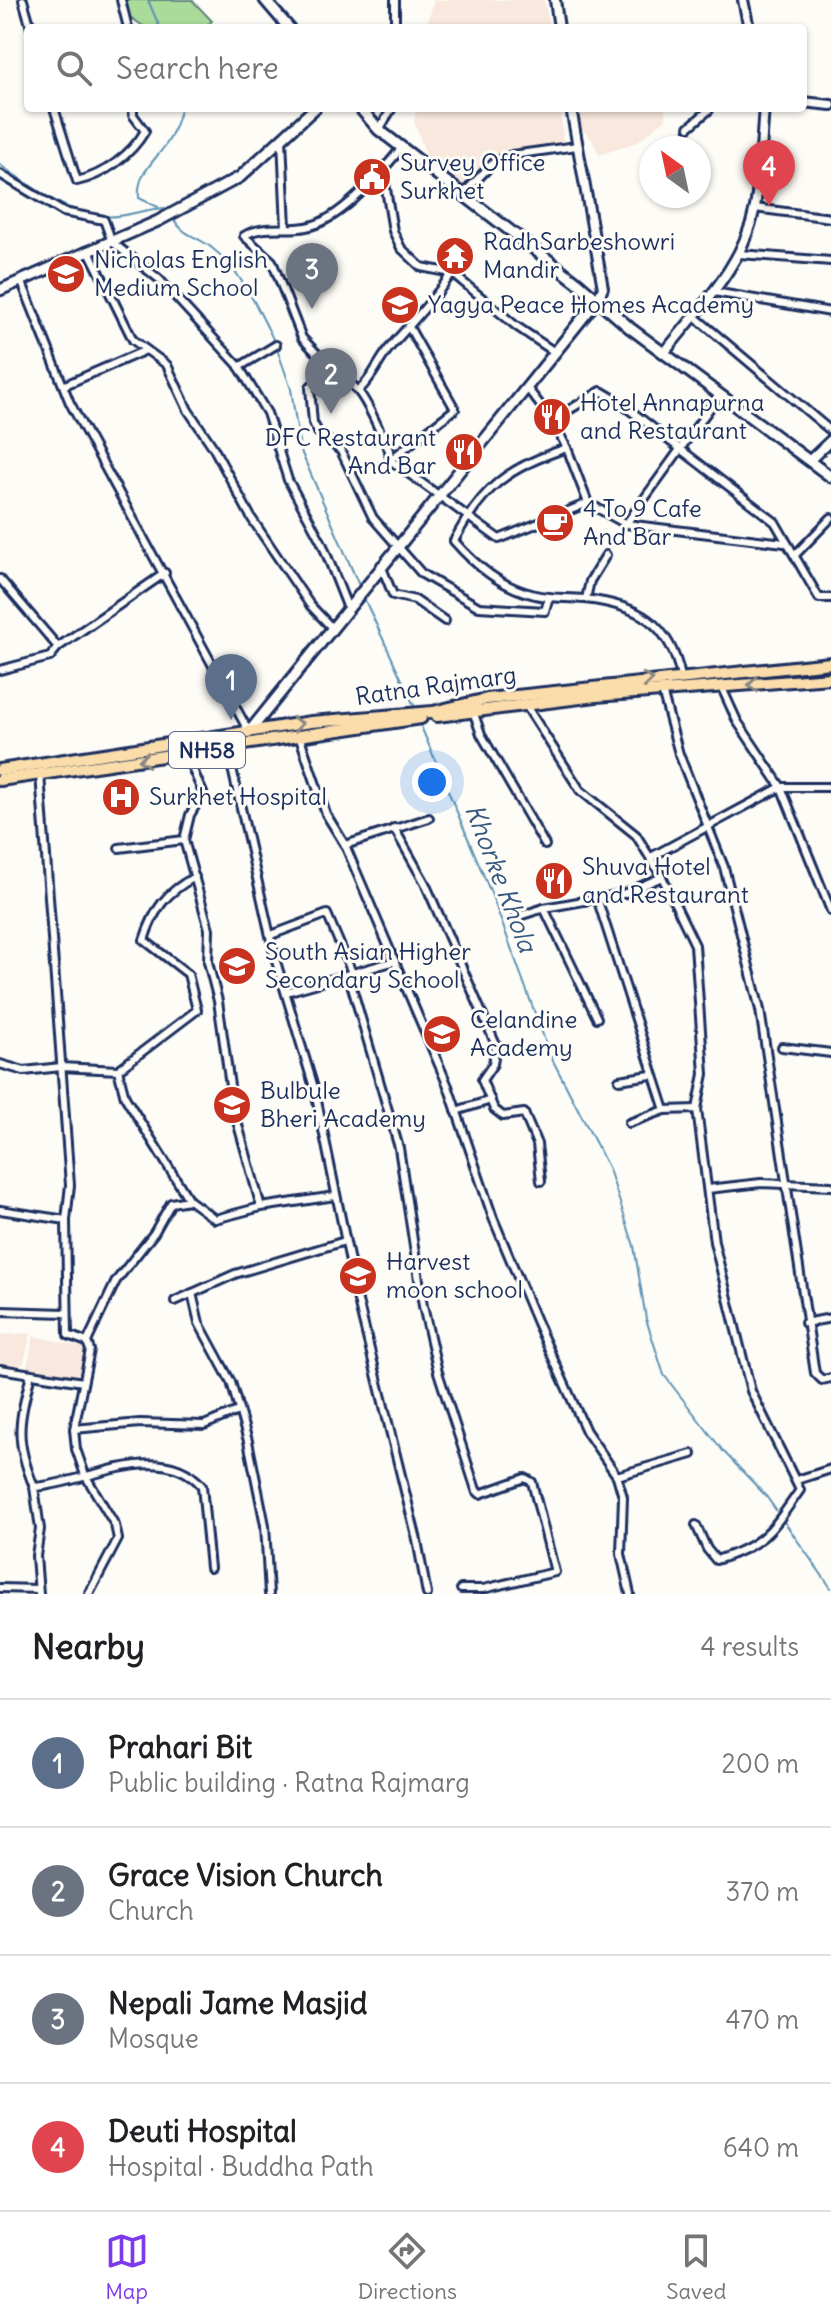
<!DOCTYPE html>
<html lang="en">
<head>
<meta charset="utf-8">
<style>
  body { margin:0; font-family:Delius,sans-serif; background:#f2f2f2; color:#202124 }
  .compass { position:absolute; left:639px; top:136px; width:72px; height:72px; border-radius:50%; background:#fff; box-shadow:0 2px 6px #0004; rotate:327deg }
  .you { position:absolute; left:432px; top:782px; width:28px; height:28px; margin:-20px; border:6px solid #fff; border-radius:50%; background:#1a73e8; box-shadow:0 0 0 12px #1a73e833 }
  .badge { display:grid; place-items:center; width:52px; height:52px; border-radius:50%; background:#7c3aed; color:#fff; font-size:26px; font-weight:700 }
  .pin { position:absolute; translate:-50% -66px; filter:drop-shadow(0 2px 4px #0008) }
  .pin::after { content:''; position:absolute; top:42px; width:28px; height:24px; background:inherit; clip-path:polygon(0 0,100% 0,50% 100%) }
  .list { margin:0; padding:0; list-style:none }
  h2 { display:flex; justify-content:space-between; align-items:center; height:104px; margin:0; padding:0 32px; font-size:34px }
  h2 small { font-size:26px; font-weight:400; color:#757577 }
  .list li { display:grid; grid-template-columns:52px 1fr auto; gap:24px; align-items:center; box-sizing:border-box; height:128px; padding:0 32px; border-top:2px solid #e0e0e0 }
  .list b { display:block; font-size:30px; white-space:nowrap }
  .list p { margin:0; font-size:26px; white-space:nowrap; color:#757577 }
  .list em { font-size:26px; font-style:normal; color:#757577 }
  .icon { flex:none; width:44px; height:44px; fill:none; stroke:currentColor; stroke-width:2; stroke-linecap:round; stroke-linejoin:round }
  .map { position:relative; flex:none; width:831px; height:1594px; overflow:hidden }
  .search { position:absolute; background:#fff; box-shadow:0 2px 6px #0004; left:24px; right:24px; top:24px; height:88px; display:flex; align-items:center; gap:20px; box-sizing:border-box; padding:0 28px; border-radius:8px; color:#757577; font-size:30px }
  .sheet { height:616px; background:#fff }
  nav { display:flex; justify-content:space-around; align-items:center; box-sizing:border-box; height:112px; border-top:2px solid #e0e0e0; background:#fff; font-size:22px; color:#757577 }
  nav a { display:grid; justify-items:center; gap:4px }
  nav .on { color:#7c3aed }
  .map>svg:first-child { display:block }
</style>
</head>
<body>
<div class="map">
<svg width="831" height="1594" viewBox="0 0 831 1594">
  <rect width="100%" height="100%" fill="#fdfcf7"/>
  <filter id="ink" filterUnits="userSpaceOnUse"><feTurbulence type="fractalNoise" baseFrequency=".0125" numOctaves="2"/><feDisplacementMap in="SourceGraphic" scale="16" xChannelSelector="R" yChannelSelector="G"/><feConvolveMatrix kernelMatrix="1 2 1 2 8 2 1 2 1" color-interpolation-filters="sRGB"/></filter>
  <g filter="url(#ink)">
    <g fill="#f8e8dd">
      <path d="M434 0H544L550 28H426Z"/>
      <path d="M417 108H564L561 119 564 146 494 156 463 191 435 170 426 154 414 122Z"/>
      <path d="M576 108H665L666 119 637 142 599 155 591 138 578 126Z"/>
      <path d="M31 1333 23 1365H0V1335Z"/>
      <path d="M34 1336 86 1348 77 1379 26 1370Z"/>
    </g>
    <path fill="#abdb9b" stroke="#63857c" stroke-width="2" d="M123 0H192L212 21 204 28H146L127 15Z"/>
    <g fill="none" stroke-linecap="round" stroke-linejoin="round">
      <g stroke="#5e93b3" stroke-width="2">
        <path d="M148 0 160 28"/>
        <path d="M0 165C35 188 73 221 118 216 134 214 150 208 167 208L170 213"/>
        <path d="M158 207 139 198C136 174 155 161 167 143 174 133 177 120 181 108"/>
        <path d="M173 218C183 236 197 236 212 248 242 271 259 311 275 343"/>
        <path d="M277 349 291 389 300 449 361 590"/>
        <path d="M363 596 416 710"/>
        <path d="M420 724 491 893 551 1057 609 1169 634 1246 646 1319 664 1375 723 1451 766 1496 831 1588"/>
      </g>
      <g stroke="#1b2f5e" stroke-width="12">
        <g id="minor">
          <path d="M23 0 31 28"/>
          <path d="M121 0 128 28"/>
          <path d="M395 28V0"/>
          <path d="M54 108 77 181C104 175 131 155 145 131L133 115V108"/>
          <path d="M689 127 709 110"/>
          <path d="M379 130 392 108"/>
          <path d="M282 139 286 227"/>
          <path d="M402 147C382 172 339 222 306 227 286 231 262 224 244 236L272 261 302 338 325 362V372L310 387 313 423 318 432 341 451 373 518 422 574 479 607 545 611 549 597"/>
          <path d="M383 171 393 231 401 248 421 267 452 273 516 326 556 353"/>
          <path d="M0 174 63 212 104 220 112 242 159 279 238 365 267 413 288 480 322 543 347 606"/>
          <path d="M463 194 494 162 512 155 577 146"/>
          <path d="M755 208 831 218"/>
          <path d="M89 251 133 340 167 365 188 410 213 447 252 519 310 605 332 628"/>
          <path d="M739 254 831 261"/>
          <path d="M21 280 70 403 249 732"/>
          <path d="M714 292 831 312"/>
          <path d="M694 316 831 431"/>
          <path d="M239 367 276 345"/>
          <path d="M325 372C363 376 373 421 389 450L390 460 499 539 588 503"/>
          <path d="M65 385 146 350"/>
          <path d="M527 388 552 420 601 391 618 401 775 522 819 598H831"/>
          <path d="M359 390C374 377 379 359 392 345 413 321 434 300 452 273"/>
          <path d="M552 420 567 448 588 503 626 524 784 543"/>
          <path d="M567 448C509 467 482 487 454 541 476 566 501 587 535 595 551 599 568 597 585 599 638 605 670 623 681 677"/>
          <path d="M390 460 455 409 409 327"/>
          <path d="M626 524 720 394"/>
          <path d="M795 555 831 518"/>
          <path d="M381 565 393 595 415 600 445 621"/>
          <path d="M0 579 58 647 165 573"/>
          <path d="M586 599 590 581 606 555"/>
          <path d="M0 670 50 657 58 647"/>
          <path d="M722 688 737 721 781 787 831 911"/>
          <path d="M662 691 679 754 724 867 760 1010 815 1373 822 1380 831 1378"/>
          <path d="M525 704 580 790 636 835 662 877 695 945 704 1074 697 1109 714 1242 751 1391 800 1490C772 1530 765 1545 716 1560L707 1549 696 1525"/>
          <path d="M473 711 481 734 545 845"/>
          <path d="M300 738 326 814 345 845 448 1086 493 1218 537 1323 586 1431 617 1476 623 1497 621 1554 630 1594"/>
          <path d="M227 746 275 958 315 1091 358 1301 417 1540 427 1594"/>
          <path d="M186 754 203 793 190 815 184 840 209 929 208 962 218 1001 233 1107 261 1207"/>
          <path d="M40 774 70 1185 66 1220 68 1335 87 1342 90 1350 74 1429 76 1449 85 1475 115 1525 118 1539 89 1594"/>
          <path d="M394 828 425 883 496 1045 493 1064 482 1080 494 1109 503 1116 524 1113 537 1144 541 1181"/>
          <path d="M345 845 429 818"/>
          <path d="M119 848 184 840"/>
          <path d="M651 857 781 787H831"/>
          <path d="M597 898 665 1110 697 1109"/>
          <path d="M544 908 597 1018"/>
          <path d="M516 917 544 908 623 894 662 877"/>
          <path d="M271 935 327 914 353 975"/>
          <path d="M349 977 399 1148 423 1306 438 1372 476 1490 480 1494 525 1478 532 1482 555 1572 483 1589H461"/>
          <path d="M286 992 395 961"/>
          <path d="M782 1047 831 1053"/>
          <path d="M0 1064 24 1071 61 1067 118 1070 125 1097 189 1200"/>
          <path d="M118 1070 197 1010 188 974 144 940C154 909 166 892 195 877"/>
          <path d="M619 1080 651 1075"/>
          <path d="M456 1111 491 1100"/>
          <path d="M629 1123 665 1110"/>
          <path d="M708 1189 761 1183 831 1186"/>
          <path d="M0 1210 66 1220"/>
          <path d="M192 1293 199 1323 231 1382 248 1441 265 1525 269 1594"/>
          <path d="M175 1301 235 1274 345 1241"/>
          <path d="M0 1311 66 1313"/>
          <path d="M805 1323 831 1318"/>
          <path d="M87 1342 116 1281 154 1233 171 1203 189 1200 215 1219 261 1207 335 1196"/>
          <path d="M0 1369 83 1382"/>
          <path d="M31 1374C19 1423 14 1438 34 1487"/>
          <path d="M74 1429 140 1423 204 1425 238 1411"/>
          <path d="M617 1476 692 1454"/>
          <path d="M797 1480 831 1469"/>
          <path d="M0 1588 38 1589"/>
          <path d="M39 1594 36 1556 40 1529 34 1487C86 1484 161 1438 202 1486L210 1568"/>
        </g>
      </g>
      <g stroke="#1b2f5e" stroke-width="14">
        <g id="tertiary">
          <path d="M555 0 559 28"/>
          <path d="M743 0 749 28"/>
          <path d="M803 102 831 105"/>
          <path d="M571 108 603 288 598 299"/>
          <path d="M665 352C700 307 744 265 755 207 761 175 761 140 764 108"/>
          <path d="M811 459 831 440"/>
        </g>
      </g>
      <g stroke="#1b2f5e" stroke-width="15">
        <g id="secondary">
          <path d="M265 0 289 28"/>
          <path d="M360 108 379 130 577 282 630 328 831 477"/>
          <path d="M0 290 158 221 240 177 315 108"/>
          <path d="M249 732 598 299"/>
        </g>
      </g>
      <g stroke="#1b2f5e" stroke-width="16">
        <g id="primary">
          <path d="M437 716 596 696 831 678"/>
          <path d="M0 770 311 722 433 712 487 699 831 663"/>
          <path d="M0 780 421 718"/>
        </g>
      </g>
      <use href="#minor" stroke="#fdfcf7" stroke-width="6"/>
      <use href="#tertiary" stroke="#fdfcf7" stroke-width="8"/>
      <use href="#secondary" stroke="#fdfcf7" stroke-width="9"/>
      <use href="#primary" stroke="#faddab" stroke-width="10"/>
    </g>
    <defs><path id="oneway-chevron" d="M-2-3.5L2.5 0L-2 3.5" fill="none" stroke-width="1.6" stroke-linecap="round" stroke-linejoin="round" transform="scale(2)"/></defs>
    <g stroke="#8a8684">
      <use href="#oneway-chevron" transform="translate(648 680) rotate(-6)"/>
      <use href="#oneway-chevron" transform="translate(753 685) rotate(175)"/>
      <use href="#oneway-chevron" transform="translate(298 724) rotate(-8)"/>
      <use href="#oneway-chevron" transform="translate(144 760) rotate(172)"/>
    </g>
  </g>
  <defs>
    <g id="civic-disc" transform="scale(2)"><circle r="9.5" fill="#c8321e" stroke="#fdfcf7"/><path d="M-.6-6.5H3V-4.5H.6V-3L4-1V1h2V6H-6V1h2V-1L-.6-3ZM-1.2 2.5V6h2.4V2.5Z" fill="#fff"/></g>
    <g id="temple-disc" transform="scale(2)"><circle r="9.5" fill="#c8321e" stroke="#fdfcf7"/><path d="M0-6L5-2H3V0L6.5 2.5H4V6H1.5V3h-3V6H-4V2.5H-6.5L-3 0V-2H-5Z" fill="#fff"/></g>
    <g id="school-disc" transform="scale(2)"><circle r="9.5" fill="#c8321e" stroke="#fdfcf7"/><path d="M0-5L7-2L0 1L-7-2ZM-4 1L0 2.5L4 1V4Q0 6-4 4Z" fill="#fff"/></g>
    <g id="restaurant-disc" transform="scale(2)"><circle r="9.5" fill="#c8321e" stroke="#fdfcf7"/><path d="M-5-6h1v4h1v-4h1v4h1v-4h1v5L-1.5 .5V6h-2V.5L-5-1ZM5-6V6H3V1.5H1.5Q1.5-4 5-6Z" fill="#fff"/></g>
    <g id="cafe-disc" transform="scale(2)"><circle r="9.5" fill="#c8321e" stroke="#fdfcf7"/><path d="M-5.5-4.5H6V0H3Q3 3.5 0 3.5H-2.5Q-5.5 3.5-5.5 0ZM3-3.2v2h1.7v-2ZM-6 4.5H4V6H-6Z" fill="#fff"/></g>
    <g id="hospital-disc" transform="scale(2)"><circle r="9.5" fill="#c8321e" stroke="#fdfcf7"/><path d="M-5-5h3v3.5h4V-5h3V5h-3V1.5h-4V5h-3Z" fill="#fff"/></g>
  </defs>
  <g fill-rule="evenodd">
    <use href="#civic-disc" x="372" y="177"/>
    <use href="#temple-disc" x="455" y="256"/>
    <use href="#school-disc" x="66" y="274"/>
    <use href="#school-disc" x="400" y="305"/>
    <use href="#restaurant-disc" x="552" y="417"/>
    <use href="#restaurant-disc" x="464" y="452"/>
    <use href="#cafe-disc" x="555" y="523"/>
    <use href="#hospital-disc" x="121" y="797"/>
    <use href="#restaurant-disc" x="554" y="881"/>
    <use href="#school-disc" x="237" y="966"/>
    <use href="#school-disc" x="442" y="1034"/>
    <use href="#school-disc" x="232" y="1105"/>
    <use href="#school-disc" x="358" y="1276"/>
  </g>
  <g text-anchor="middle" stroke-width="6" stroke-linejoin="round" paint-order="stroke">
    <rect fill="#fdfcf7" stroke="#5f6c8c" stroke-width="2" x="169" y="732" width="76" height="36" rx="6"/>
    <g font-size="22" font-weight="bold" fill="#1b2f5e">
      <text x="207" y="758">NH58</text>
    </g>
    <g font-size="24" fill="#1b2f5e" stroke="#fdfcf7" text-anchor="start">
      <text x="400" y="171">Survey Office<tspan x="400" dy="28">Surkhet</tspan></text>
      <text x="483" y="250">RadhSarbeshowri<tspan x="483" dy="28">Mandir</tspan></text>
      <text x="94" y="268">Nicholas English<tspan x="94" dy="28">Medium School</tspan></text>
      <text x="428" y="313">Yagya Peace Homes Academy</text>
      <text x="580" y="411">Hotel Annapurna<tspan x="580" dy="28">and Restaurant</tspan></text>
      <text x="436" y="446" text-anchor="end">DFC Restaurant<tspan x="436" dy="28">And Bar</tspan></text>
      <text x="583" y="517">4 To 9 Cafe<tspan x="583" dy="28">And Bar</tspan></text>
      <text x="149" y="805">Surkhet Hospital</text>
      <text x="582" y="875">Shuva Hotel<tspan x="582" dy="28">and Restaurant</tspan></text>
      <text x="265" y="960">South Asian Higher<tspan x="265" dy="28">Secondary School</tspan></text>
      <text x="470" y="1028">Celandine<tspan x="470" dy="28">Academy</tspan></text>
      <text x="260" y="1099">Bulbule<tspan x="260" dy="28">Bheri Academy</tspan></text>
      <text x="386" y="1270">Harvest<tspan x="386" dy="28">moon school</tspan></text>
    </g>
    <g font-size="24" fill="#1b2f5e" stroke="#fdfcf7">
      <text transform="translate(436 686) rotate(-8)" y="8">Ratna Rajmarg</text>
    </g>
    <g font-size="26" font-style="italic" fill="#375981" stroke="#fdfcf7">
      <text transform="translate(501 878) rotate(69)" y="9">Khorke Khola</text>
    </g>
  </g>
</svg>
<svg class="compass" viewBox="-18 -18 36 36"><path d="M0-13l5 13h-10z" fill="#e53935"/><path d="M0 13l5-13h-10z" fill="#757577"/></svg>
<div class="you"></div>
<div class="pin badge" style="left:231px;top:720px;background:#5c6f8a">1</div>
<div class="pin badge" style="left:331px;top:414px;background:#6b7280">2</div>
<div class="pin badge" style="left:312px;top:309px;background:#6b7280">3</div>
<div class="pin badge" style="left:769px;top:206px;background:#e0444e">4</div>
<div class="search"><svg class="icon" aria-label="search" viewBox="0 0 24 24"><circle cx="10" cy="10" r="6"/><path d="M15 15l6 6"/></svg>Search here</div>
</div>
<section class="sheet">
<h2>Nearby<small>4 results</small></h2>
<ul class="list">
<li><span class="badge" style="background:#5c6f8a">1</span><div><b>Prahari Bit</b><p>Public building · Ratna Rajmarg</p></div><em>200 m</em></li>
<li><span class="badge" style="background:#6b7280">2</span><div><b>Grace Vision Church</b><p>Church</p></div><em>370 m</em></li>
<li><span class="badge" style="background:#6b7280">3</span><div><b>Nepali Jame Masjid</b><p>Mosque</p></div><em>470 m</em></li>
<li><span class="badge" style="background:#e0444e">4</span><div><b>Deuti Hospital</b><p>Hospital · Buddha Path</p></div><em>640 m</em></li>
</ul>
</section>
<nav>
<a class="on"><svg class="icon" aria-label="map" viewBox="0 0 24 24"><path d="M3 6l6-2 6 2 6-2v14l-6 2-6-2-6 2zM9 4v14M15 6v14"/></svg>Map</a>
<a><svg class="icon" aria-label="directions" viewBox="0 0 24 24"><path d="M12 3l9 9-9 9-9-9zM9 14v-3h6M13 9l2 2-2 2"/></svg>Directions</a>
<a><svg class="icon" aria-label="saved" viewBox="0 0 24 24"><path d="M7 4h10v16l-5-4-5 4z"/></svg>Saved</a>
</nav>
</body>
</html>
